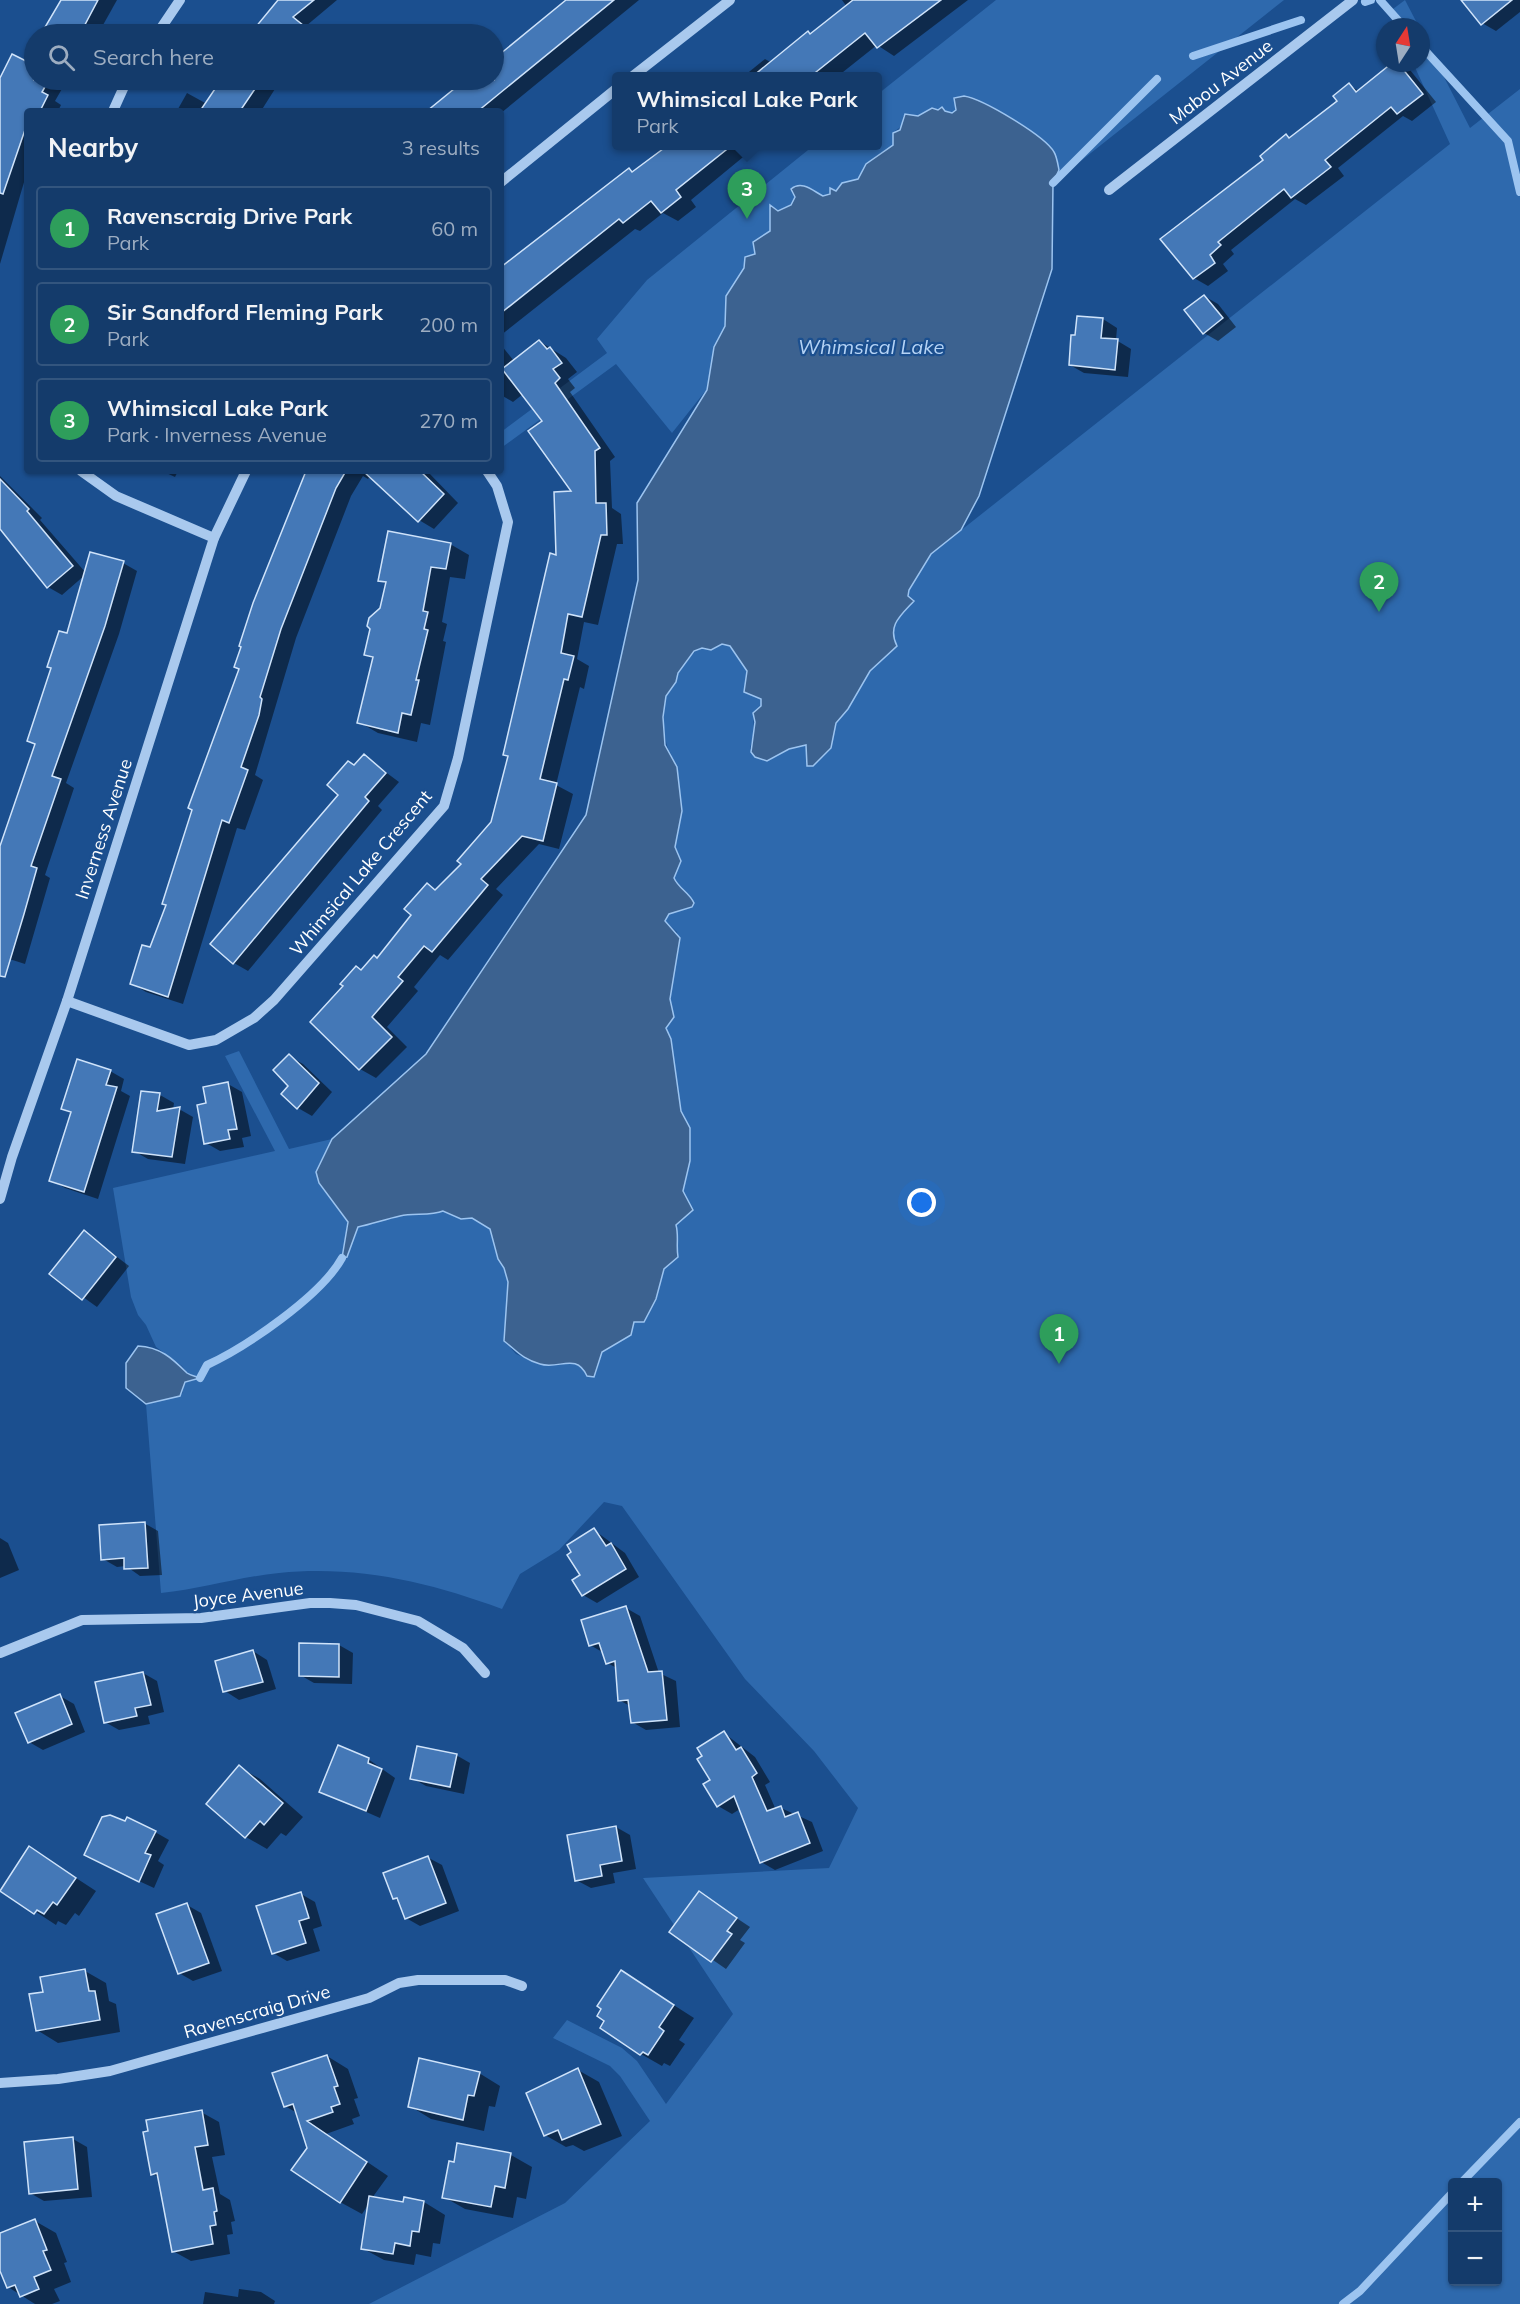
<!DOCTYPE html>
<html lang="en">
<head>
<meta charset="utf-8">
<style>
  body { margin:0; font-family:Mulish,sans-serif; background:#1d4271; color:#f1f3f6 }
  .controls { position:absolute; right:18px; bottom:18px; display:grid; overflow:hidden; border-radius:6px; box-shadow:0 2px 4px #0004 }
  .controls button { width:54px; height:54px; display:grid; place-items:center; padding:0; border:0; border-bottom:2px solid #33557e; background:#143b6b; color:#f1f3f6; font:30px sans-serif }
  .compass { position:absolute; left:1376px; top:18px; width:54px; height:54px; border-radius:50%; background:#143b6b; box-shadow:0 2px 4px #0004; rotate:12deg }
  .you { position:absolute; left:922px; top:1203px; width:21px; height:21px; margin:-15px; border:4px solid #fff; border-radius:50%; background:#1a73e8; box-shadow:0 0 0 9px #1a73e833 }
  .badge { display:grid; place-items:center; width:39px; height:39px; border-radius:50%; background:#95b2f1; color:#fff; font-size:20px; font-weight:700 }
  .pin { position:absolute; translate:-50% -50px; filter:drop-shadow(0 2px 3px #0008) }
  .pin::after { content:''; position:absolute; top:32px; width:21px; height:18px; background:inherit; clip-path:polygon(0 0,100% 0,50% 100%) }
  .popup { position:absolute; left:612px; top:72px; width:270px; height:78px; box-sizing:border-box; display:grid; place-content:center; border-radius:6px; background:#143b6b; filter:drop-shadow(0 2px 4px #0005); font-size:20px; white-space:nowrap; color:#9dadc1 }
  .popup b { font-size:22px; color:#f1f3f6 }
  .popup::after { content:''; position:absolute; left:50%; top:100%; margin-left:-12px; border:12px solid transparent; border-top-color:#143b6b }
  .list { margin:0; padding:0; list-style:none }
  h2 { display:flex; justify-content:space-between; align-items:center; height:78px; margin:0; padding:0 24px; font-size:26px }
  h2 small { font-size:20px; font-weight:400; color:#9dadc1 }
  .list li { display:grid; grid-template-columns:39px 1fr auto; gap:18px; align-items:center; box-sizing:border-box; height:84px; margin:0 12px 12px; padding:0 12px; border:2px solid #33557e; border-radius:6px }
  .list b { display:block; font-size:22px; white-space:nowrap }
  .list p { margin:0; font-size:20px; white-space:nowrap; color:#9dadc1 }
  .list em { font-size:20px; font-style:normal; color:#9dadc1 }
  .icon { flex:none; width:33px; height:33px; fill:none; stroke:currentColor; stroke-width:2; stroke-linecap:round; stroke-linejoin:round }
  .map { position:relative; flex:none; width:1520px; height:2304px; overflow:hidden }
  .search { position:absolute; background:#143b6b; box-shadow:0 2px 4px #0004; left:24px; top:24px; width:480px; height:66px; display:flex; align-items:center; gap:15px; box-sizing:border-box; padding:0 21px; border-radius:33px; color:#9dadc1; font-size:22px }
  .panel { position:absolute; background:#143b6b; box-shadow:0 2px 4px #0004; left:24px; top:108px; width:480px; height:366px; border-radius:6px }
  .map>svg:first-child { display:block }
</style>
</head>
<body>
<div class="map">
<svg width="1520" height="2304" viewBox="0 0 1520 2304">
  <rect width="100%" height="100%" fill="#1b4f8f"/>
  <g fill="#2e69ad" fill-rule="evenodd">
    <path d="M996 0H1284L1053 183 1059 170C1058 165 1057 157 1054 152 1044 135 991 105 972 97L952 113 932 108 918 116H903L902 126 895 131 893 145 867 164 858 179 823 196 803 185 792 192 795 197 791 205 778 211 770 205V231L764 237 758 239 755 254 726 296 725 326 714 347 707 389 672 433 616 364 501 448V432L607 353 597 339 647 280 813 146H878V94Z"/>
    <path d="M1405 0 1419 27H1396L1389 12Z"/>
    <path d="M1421 32 1470 128 1520 89V2304H369L565 2203 650 2121 620 2076 610 2066 553 2038 567 2020 622 2048 637 2061 666 2104 733 2014 643 1878 829 1868 858 1808 814 1751 745 1679 622 1506 604 1502 559 1550 520 1574 502 1609C429 1582 357 1565 279 1573 239 1577 201 1589 161 1593L146 1404 182 1394 185 1382 199 1379 188 1374 182 1366 156 1347 146 1325 138 1315 131 1297 113 1188 275 1151 225 1056 239 1051 289 1149 332 1139 316 1172 319 1183 348 1222 342 1258 354 1239 358 1227C373 1224 386 1219 400 1216 414 1213 431 1216 443 1211L461 1219 472 1218 491 1229 498 1259 504 1268 508 1282 504 1341 516 1354 541 1365 572 1363 596 1373 602 1352 631 1335 634 1322H644L656 1299 664 1269 678 1257C676 1245 679 1237 676 1225L681 1217 692 1212 683 1191 690 1161V1128L681 1111 671 1039 666 1028 674 1017 670 1000 674 962 679 947 677 932 665 921 669 914 692 907 694 903C689 892 679 889 674 878L681 859 675 847 682 811 671 754C663 745 662 708 666 696 669 687 689 655 696 651 701 647 712 649 722 644L730 646 747 671 744 692 761 699V706L753 713 754 732 750 749 767 761 789 749 807 745V765L831 748 836 723 848 709 870 671 896 646C887 626 901 615 914 600L908 596 909 590 931 554 1450 144 1413 63H1421ZM1452 2182H1498V2282H1452Z"/>
  </g>
  <g fill="#3c6290" stroke="#9cc4f0" stroke-width="1.5">
    <path d="M964 96C983 99 1045 136 1054 152 1057 157 1058 165 1059 170L1053 183 1052 269 979 496 961 530 931 554 909 590 908 596 914 601C900 616 887 626 897 646L870 671 848 709 836 723 831 748 813 766H807L806 745 789 749 767 761 755 757 751 752 755 722 753 713 761 706V699L744 692 747 671 730 646 722 644 711 650 702 648 694 651 678 673 676 682 666 696 663 717 665 745 677 767 682 811 675 847 681 861 674 878C679 889 689 892 694 903L692 907 669 914 665 921 680 938 670 999 674 1017 666 1028 671 1039 681 1111 690 1128V1161L683 1191 693 1210 676 1225C679 1236 676 1245 678 1257L664 1269 656 1299 644 1322H634L631 1335 602 1352 594 1377 587 1376C576 1352 559 1370 540 1364 522 1359 517 1351 504 1341L508 1282 504 1268 498 1259 490 1229 472 1218 461 1219 443 1211C431 1216 414 1213 400 1216 386 1219 372 1224 358 1227L347 1257 342 1258 348 1222 319 1183 316 1172 332 1139 426 1054 586 815 638 580 637 503 707 390 714 347 725 326 726 296 744 268 745 257 755 254 753 242 770 231V205L778 211 791 205 795 197 791 189C802 180 813 191 823 196L830 194V188L836 191 842 183 858 179 866 164 893 145V133L900 130 905 114 918 116 932 108 938 110 942 107 945 111 952 113 956 110 954 98Z"/>
    <path d="M138 1346C160 1347 172 1358 187 1373 191 1376 196 1376 200 1378L185 1382 180 1396 146 1404 126 1388V1363Z"/>
  </g>
  <g fill="#0007">
    <path d="M63 0H117L98 34H43Z"/>
    <path d="M280 0H337L306 26 313 32 311 34H252Z"/>
    <path d="M566 0H639L501 113V111H429L468 80H494V59Z"/>
    <path d="M842 0H968L894 56 877 45 838 76H744L765 59 772 63 808 33 812 34 847 7Z"/>
    <path d="M1471 0H1520V12L1496 31 1482 23Z"/>
    <path d="M34 50V80H67L55 101 61 105 58 111H27V172L0 264V81L27 63Z"/>
    <path d="M1395 63 1410 70 1436 102 1412 121 1403 116 1338 168 1344 176 1306 205 1295 199 1231 250 1234 254 1223 264 1228 271 1208 286 1194 278 1265 160 1286 136 1291 139 1339 102 1349 85 1359 91Z"/>
    <path d="M221 80H278L280 81 261 111 178 109 187 93 207 104Z"/>
    <path d="M669 146H749L745 149 748 153 691 200 696 207 678 221 663 213 640 231 635 229 501 335V268L629 170 634 172Z"/>
    <path d="M1204 296 1218 304 1236 327 1218 341 1204 333Z"/>
    <path d="M1103 319 1117 328 1116 340 1131 349 1128 377 1084 373 1070 365Z"/>
    <path d="M539 341 566 358 577 372 568 379 575 388 570 392 615 457 610 461 612 508 621 514 623 544H617L598 625 584 622 577 659 589 666 584 689 580 687 556 785 573 794 559 849 539 844 496 889 503 895 448 960 440 955 414 987 418 991 387 1027 407 1047 376 1078 360 1069 312 1022 362 971 378 960 413 915 427 885 437 891 463 864 493 822 574 492 544 421 523 394 513 402 501 395V345L514 361Z"/>
    <path d="M162 471H178L175 477Z"/>
    <path d="M309 471H427L458 503 434 529 419 520 370 476 368 479 363 476 351 496 296 638 255 775 263 780 245 830 237 828 183 1004 146 992 131 983 151 949 167 905 241 670Z"/>
    <path d="M0 476 42 518 40 520 86 573 123 563 137 571 119 634 66 783 74 788 45 875 50 878 25 964 0 956V851L36 744 85 575 62 595 48 587 0 527Z"/>
    <path d="M450 544 469 555 465 579 450 577 442 622 447 624 443 641 446 642 430 725 421 723 417 742 378 733 359 722 374 659 366 654 387 584 380 580Z"/>
    <path d="M364 756 399 782 378 806 382 810 248 971 234 963 212 944 340 795 354 766Z"/>
    <path d="M289 1056 303 1064 332 1092 312 1116 298 1108 290 1086Z"/>
    <path d="M110 1071 124 1079 121 1091 130 1096 98 1199 65 1188 51 1180 72 1114 63 1108Z"/>
    <path d="M228 1084 242 1092 251 1136 242 1138 244 1147 220 1151 206 1143 207 1104Z"/>
    <path d="M142 1092 160 1095 174 1103 173 1110 179 1109 193 1117 185 1164 148 1159 134 1151Z"/>
    <path d="M84 1232 129 1266 97 1307 51 1274Z"/>
    <path d="M144 1523 158 1531 162 1575 140 1576 126 1566 117 1567 103 1559Z"/>
    <path d="M594 1530 625 1553 639 1577 597 1603 583 1595 582 1576Z"/>
    <path d="M0 1538 8 1543 19 1570 0 1578Z"/>
    <path d="M626 1608 640 1616 659 1673 676 1681 680 1727 646 1730 632 1722 630 1706 619 1700 617 1668 607 1663 604 1653 590 1645Z"/>
    <path d="M339 1645 353 1653 352 1684 314 1683 300 1675Z"/>
    <path d="M253 1651 267 1660 276 1689 239 1700 225 1691Z"/>
    <path d="M143 1673 157 1681 164 1712 148 1716 150 1724 119 1730 105 1722Z"/>
    <path d="M60 1696 74 1704 85 1732 43 1750 29 1742Z"/>
    <path d="M724 1733 755 1757 770 1782 765 1785 776 1810 781 1808 812 1822 823 1851 775 1870 761 1862 740 1809 732 1814 718 1806 712 1781Z"/>
    <path d="M456 1755 470 1763 464 1794 426 1786 412 1778Z"/>
    <path d="M368 1759 395 1778 380 1818 321 1792Z"/>
    <path d="M239 1767 260 1779 303 1817 286 1836 281 1833 267 1849 246 1837Z"/>
    <path d="M616 1827 630 1835 636 1869 613 1873 615 1883 591 1888 576 1880Z"/>
    <path d="M155 1832 169 1840 158 1861 164 1865 154 1888 100 1863Z"/>
    <path d="M30 1848 96 1891 79 1916 75 1913 66 1925 58 1921 56 1925 1 1889Z"/>
    <path d="M427 1857 442 1865 459 1911 420 1926 406 1918 400 1902 394 1898Z"/>
    <path d="M699 1893 750 1927 740 1940 745 1943 726 1969 671 1931Z"/>
    <path d="M301 1894 315 1902 322 1926 313 1929 320 1951 287 1961 273 1953Z"/>
    <path d="M187 1905 201 1913 222 1971 193 1981 179 1973Z"/>
    <path d="M85 1971 106 1983 109 2001 116 2004 120 2032 58 2043 37 2030 45 1993Z"/>
    <path d="M622 1972 694 2018 679 2040 685 2044 670 2066 664 2063 662 2066 641 2054Z"/>
    <path d="M327 2056 348 2069 358 2098 354 2099 360 2116 352 2119 354 2124 326 2134 388 2176 372 2198 404 2204 424 2202 445 2215 440 2244 433 2243 431 2257 416 2254 414 2265 384 2260 362 2248 370 2202 362 2214 340 2202 308 2148 297 2113 285 2106Z"/>
    <path d="M578 2070 599 2082 622 2136 584 2151 573 2145 566 2147 545 2135Z"/>
    <path d="M479 2073 500 2086 495 2107 489 2106 484 2131 431 2119 410 2106Z"/>
    <path d="M201 2112 219 2122 225 2155 212 2157 220 2194 230 2200 235 2221 231 2222 233 2234 227 2235 230 2254 191 2261 173 2251 159 2177 152 2174Z"/>
    <path d="M73 2139 87 2147 92 2197 44 2201 30 2193Z"/>
    <path d="M511 2155 532 2167 526 2199 517 2197 513 2218 465 2209 444 2197Z"/>
    <path d="M35 2221 56 2233 67 2262 64 2263 71 2282 54 2289 60 2301 52 2304H35L8 2287 0 2266V2234Z"/>
    <path d="M239 2289 261 2292 275 2301 274 2304H203L205 2292 238 2297Z"/>
  </g>
  <g fill="none" stroke-linecap="round" stroke-linejoin="round">
    <g stroke="#9cc4f0" stroke-width="8">
      <path d="M1380 0 1404 27"/>
      <path d="M1365 2 1371 0"/>
      <path d="M1421 46 1508 141 1520 192"/>
      <path d="M1193 56 1301 20"/>
      <path d="M1053 183 1157 79"/>
      <path d="M200 1378 207 1365C246 1347 321 1296 342 1258"/>
      <path d="M1462 2182 1520 2122"/>
      <path d="M1343 2304 1360 2291 1452 2193"/>
    </g>
  </g>
  <g fill="#4478b7" stroke="#cfe3fa" stroke-width="1.5">
    <path d="M61 0H98L80 34H41Z"/>
    <path d="M278 0H314L293 17 314 34H250Z"/>
    <path d="M566 0H614L478 111H427L465 80H494V59Z"/>
    <path d="M853 0H941L877 48 865 33 811 76H753L808 31 810 34Z"/>
    <path d="M1461 0H1512L1481 25Z"/>
    <path d="M12 54 34 65V80H49L42 92 48 95 40 111H27V124L3 194 0 193V78Z"/>
    <path d="M1392 63H1398L1423 94 1397 114 1391 107 1325 160 1331 167 1291 198 1284 189 1218 242 1221 245 1210 255 1215 263 1193 279 1160 239 1263 160 1260 156 1286 134 1289 138 1337 101 1333 96 1349 83 1356 92Z"/>
    <path d="M221 80H261L240 111H200Z"/>
    <path d="M667 146H731L676 190 681 197 661 213 651 201 623 223 619 219 501 313V267L629 168 632 172Z"/>
    <path d="M1204 295 1223 318 1203 334 1184 310Z"/>
    <path d="M1077 316 1103 318 1101 338 1118 339 1115 370 1069 365 1071 335H1075Z"/>
    <path d="M539 340 547 349 550 347 562 363 553 369 560 378 555 383 600 448 595 451 596 503H606L607 535H601L582 617 568 614 561 653 574 656 568 680 564 679 540 779 557 783 543 841 522 836 481 879 488 885 432 952 424 946 398 977 403 981 372 1017 392 1037 359 1070 310 1022 343 986 340 984 356 966 361 970 374 955 377 958 411 915 404 909 427 883 435 890 461 864 457 861 491 822 508 756 503 755 550 553 556 555 554 492 571 491 528 431 542 421 502 369Z"/>
    <path d="M306 471H346L336 488 281 629 260 697 262 699 259 715 241 767 248 770 229 823 222 820 168 997 130 984 142 945 150 947 166 905 162 904 192 810 188 808 239 669 234 667 241 647 239 646 253 603Z"/>
    <path d="M363 471H420L444 494 418 522Z"/>
    <path d="M0 479 29 509 27 511 73 566 47 588 0 529Z"/>
    <path d="M388 531 451 543 446 569 431 567 423 611 428 612 424 629 428 630 416 680H419L411 715 402 713 398 733 357 723 373 657 364 655 370 629 367 626 369 618 380 608 386 582 378 581Z"/>
    <path d="M90 552 124 561 105 626 52 776 61 779 31 866 37 868 24 914 5 977 0 976V846L35 744 27 741 51 668 47 667 59 631 67 633Z"/>
    <path d="M364 754 386 773 365 797 369 801 233 964 210 944 338 795 327 785 348 761 354 765Z"/>
    <path d="M289 1054 319 1083 297 1109 281 1094 288 1086 273 1070Z"/>
    <path d="M77 1059 111 1070 106 1085 117 1087 84 1192 49 1181 71 1112 61 1109Z"/>
    <path d="M228 1082 237 1129 228 1130 230 1139 204 1144 197 1105 206 1103 203 1087Z"/>
    <path d="M141 1091 160 1093 157 1111 180 1107 172 1157 132 1152Z"/>
    <path d="M84 1230 116 1257 82 1300 49 1274Z"/>
    <path d="M145 1522 148 1568 124 1569V1558L101 1560 99 1525Z"/>
    <path d="M594 1528 606 1546 611 1543 626 1569 582 1596 572 1580 580 1575 567 1555 571 1552 567 1545Z"/>
    <path d="M626 1606 648 1672 662 1671 667 1720 631 1723 628 1700 618 1701 615 1661 606 1664 599 1643 589 1646 581 1620Z"/>
    <path d="M299 1643 339 1644V1677L299 1676Z"/>
    <path d="M253 1650 263 1682 223 1692 215 1661Z"/>
    <path d="M143 1672 151 1705 135 1708 137 1716 104 1723 95 1682Z"/>
    <path d="M60 1694 72 1724 28 1743 15 1713Z"/>
    <path d="M724 1731 736 1750 741 1747 757 1773 752 1777 767 1811 781 1806 785 1817 798 1812 810 1843 760 1863 734 1796 717 1807 703 1784 710 1780 697 1759 702 1756 697 1748Z"/>
    <path d="M338 1745 369 1758 368 1763 382 1769 366 1811 319 1792Z"/>
    <path d="M417 1746 457 1754 450 1787 410 1779Z"/>
    <path d="M239 1765 283 1803 264 1825 260 1821 245 1838 206 1804Z"/>
    <path d="M110 1815 125 1821 127 1817 156 1831 145 1853 151 1855 139 1882 84 1855 102 1817Z"/>
    <path d="M616 1826 622 1861 600 1865 602 1876 575 1881 567 1835Z"/>
    <path d="M29 1846 76 1878 57 1905 53 1902 44 1914 37 1910 34 1914 0 1891Z"/>
    <path d="M428 1856 446 1903 405 1919 397 1898 393 1899 383 1873Z"/>
    <path d="M699 1891 737 1918 727 1931 732 1934 711 1962 669 1932Z"/>
    <path d="M301 1892 309 1918 299 1921 306 1943 272 1954 256 1906Z"/>
    <path d="M187 1903 209 1963 178 1974 156 1914Z"/>
    <path d="M85 1969 89 1991H95L100 2020 36 2031 29 1994 43 1992 40 1977Z"/>
    <path d="M621 1970 674 2005 659 2027 664 2031 648 2055 643 2052 640 2055 600 2028 604 2021 597 2016 601 2009 597 2006Z"/>
    <path d="M327 2055 338 2086 334 2087 340 2104 331 2107 333 2112 307 2121 367 2162 340 2203 291 2170 307 2148 293 2104 284 2107 272 2073Z"/>
    <path d="M419 2058 480 2072 474 2096 468 2095 463 2120 408 2107Z"/>
    <path d="M578 2068 601 2124 562 2140 558 2130 544 2136 526 2093Z"/>
    <path d="M202 2110 208 2145 195 2147 203 2190 213 2188 217 2211 214 2212 216 2225 210 2226 213 2244 172 2252 157 2173 151 2175 143 2132 148 2131 146 2120Z"/>
    <path d="M73 2137 78 2189 29 2194 24 2142Z"/>
    <path d="M457 2143 511 2153 505 2188 495 2186 491 2207 442 2198 449 2161 454 2162Z"/>
    <path d="M369 2196 403 2202 404 2197 424 2201 419 2232 412 2231 410 2246 395 2243 393 2254 361 2249Z"/>
    <path d="M35 2219 47 2250 43 2251 51 2270 34 2277 39 2289 20 2297 15 2285 7 2288 0 2271V2233Z"/>
  </g>
  <g fill="none" stroke-linecap="round" stroke-linejoin="round">
    <g stroke="#a9c9ee" stroke-width="10">
      <path d="M157 34 180 0"/>
      <path d="M633 76 730 0"/>
      <path d="M113 111 127 80"/>
      <path d="M501 182 616 89"/>
      <path d="M1109 190 1353 0"/>
      <path d="M81 471 116 496 214 538"/>
      <path d="M67 1001 189 1045 216 1040 254 1018 274 1000 444 806 458 758 508 522 497 486 487 471"/>
      <path d="M0 1199 12 1157 67 1001 214 538 246 471"/>
      <path d="M0 1653 82 1620 201 1618 310 1603H330L356 1605 418 1621 463 1648 485 1673"/>
      <path d="M0 2083 58 2079 110 2071 369 1998 399 1983 418 1980H505L522 1986"/>
    </g>
  </g>
  <g text-anchor="middle" stroke-width="4.5" stroke-linejoin="round" paint-order="stroke">
    <g font-size="18" fill="#fff" stroke="#1b4f8f">
      <text transform="translate(1221 82) rotate(-38)" y="6">Mabou Avenue</text>
      <text transform="translate(104 829) rotate(-72)" y="6">Inverness Avenue</text>
      <text transform="translate(361 873) rotate(-50)" y="6">Whimsical Lake Crescent</text>
      <text transform="translate(248 1595) rotate(-7)" y="6">Joyce Avenue</text>
      <text transform="translate(257 2012) rotate(-16)" y="6">Ravenscraig Drive</text>
    </g>
    <g font-size="20" font-style="italic" fill="#b5d3f5" stroke="#1b4f8f">
      <text x="871" y="354">Whimsical Lake</text>
    </g>
  </g>
</svg>
<div class="controls">
<button>+</button>
<button>−</button>
</div>
<svg class="compass" viewBox="-18 -18 36 36"><path d="M0-13l5 13h-10z" fill="#e53935"/><path d="M0 13l5-13h-10z" fill="#9dadc1"/></svg>
<div class="you"></div>
<div class="pin badge" style="left:1059px;top:1364px;background:#2e9e5b">1</div>
<div class="pin badge" style="left:1379px;top:612px;background:#2e9e5b">2</div>
<div class="pin badge" style="left:747px;top:219px;background:#2e9e5b">3</div>
<div class="popup"><b>Whimsical Lake Park</b>Park</div>
<div class="search"><svg class="icon" aria-label="search" viewBox="0 0 24 24"><circle cx="10" cy="10" r="6"/><path d="M15 15l6 6"/></svg>Search here</div>
<section class="panel">
<h2>Nearby<small>3 results</small></h2>
<ul class="list">
<li><span class="badge" style="background:#2e9e5b">1</span><div><b>Ravenscraig Drive Park</b><p>Park</p></div><em>60 m</em></li>
<li><span class="badge" style="background:#2e9e5b">2</span><div><b>Sir Sandford Fleming Park</b><p>Park</p></div><em>200 m</em></li>
<li><span class="badge" style="background:#2e9e5b">3</span><div><b>Whimsical Lake Park</b><p>Park · Inverness Avenue</p></div><em>270 m</em></li>
</ul>
</section>
</div>
</body>
</html>
